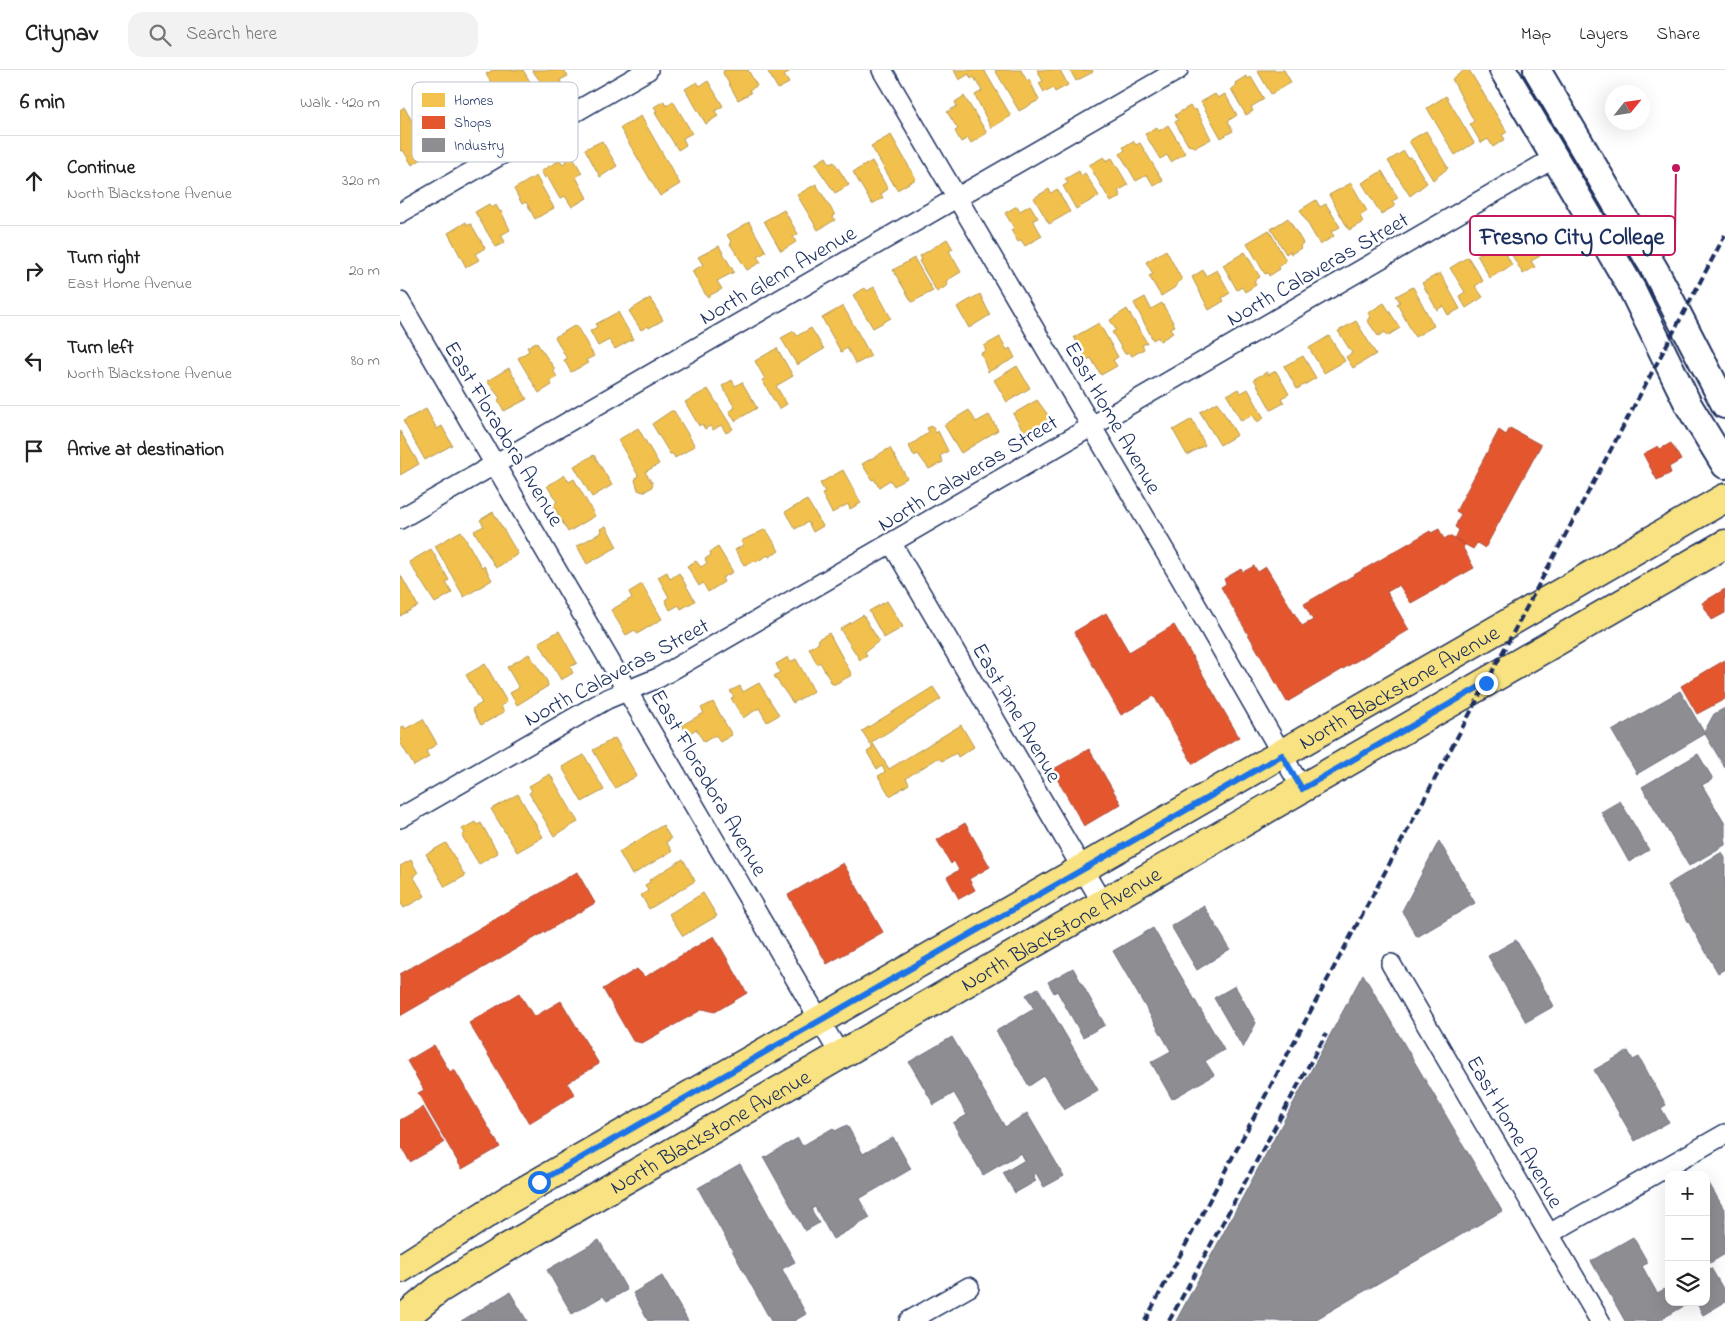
<!DOCTYPE html>
<html lang="en">
<head>
<meta charset="utf-8">
<style>
  body { margin:0; font-family:"Indie Flower",sans-serif; background:#f2f2f2; color:#222 }
  .controls { position:absolute; right:15px; bottom:15px; display:grid; overflow:hidden; border-radius:10px; box-shadow:0 5px 20px #0002 }
  .controls button { width:45px; height:45px; display:grid; place-items:center; padding:0; border:0; border-bottom:1px solid #e0e0e0; background:#fff; color:#222; font:25px sans-serif }
  .compass { position:absolute; left:1205px; top:15px; width:45px; height:45px; border-radius:50%; background:#fff; box-shadow:0 5px 20px #0002; rotate:60deg }
  .stop { position:absolute; width:15px; height:15px; margin:-11px; border:4px solid #1a73e8; border-radius:50%; background:#fff }
  .stop.end { background:#1a73e8; border-color:#fff; box-shadow:0 1px 5px #0008 }
  .list { margin:0; padding:0; list-style:none }
  h2 { display:flex; justify-content:space-between; align-items:center; height:65px; margin:0; padding:0 20px; font-size:21px }
  h2 small { font-size:16px; font-weight:400; color:#767676 }
  .list li { display:grid; grid-template-columns:32px 1fr auto; gap:15px; align-items:center; box-sizing:border-box; height:90px; padding:0 20px; border-top:1px solid #e0e0e0 }
  .list b { display:block; font-size:19px; white-space:nowrap }
  .list p { margin:0; font-size:16px; white-space:nowrap; color:#767676 }
  .list em { font-size:16px; font-style:normal; color:#767676 }
  .icon { flex:none; width:28px; height:28px; fill:none; stroke:currentColor; stroke-width:2; stroke-linecap:round; stroke-linejoin:round }
  .map { position:relative; flex:none; width:1325px; height:1251px; overflow:hidden }
  header { display:flex; align-items:center; gap:30px; box-sizing:border-box; height:70px; padding:0 25px; background:#fff; border-bottom:1px solid #e0e0e0 }
  header strong { font-size:24px }
  nav { display:flex; gap:28px; margin-inline-start:auto; font-size:18px }
  .search { width:350px; height:45px; background:#f2f2f2; display:flex; align-items:center; gap:12px; box-sizing:border-box; padding:0 18px; border-radius:15px; color:#767676; font-size:19px }
  main { display:flex }
  aside { flex:1; background:#fff }
  .map>svg:first-child { display:block }
</style>
</head>
<body>
<header>
<strong>Citynav</strong>
<div class="search"><svg class="icon" aria-label="search" viewBox="0 0 24 24"><circle cx="10" cy="10" r="6"/><path d="M15 15l6 6"/></svg>Search here</div>
<nav><a>Map</a><a>Layers</a><a>Share</a></nav>
</header>
<main>
<aside>
<h2>6 min<small>Walk · 420 m</small></h2>
<ul class="list">
<li><svg class="icon" aria-label="ahead" viewBox="0 0 24 24"><path d="M12 20V5M6 11l6-6 6 6"/></svg><div><b>Continue</b><p>North Blackstone Avenue</p></div><em>320 m</em></li>
<li><svg class="icon" aria-label="right" viewBox="0 0 24 24"><path d="M7 20v-9h11M14 6l5 5-5 5"/></svg><div><b>Turn right</b><p>East Home Avenue</p></div><em>20 m</em></li>
<li><svg class="icon" aria-label="left" viewBox="0 0 24 24"><path d="M17 20v-9H6M10 6l-5 5 5 5"/></svg><div><b>Turn left</b><p>North Blackstone Avenue</p></div><em>80 m</em></li>
<li><svg class="icon" aria-label="arrive" viewBox="0 0 24 24"><path d="M6 21V4h12l-3 4 3 4H6"/></svg><div><b>Arrive at destination</b></div></li>
</ul>
</aside>
<div class="map">
<svg width="1325" height="1251" viewBox="0 0 1325 1251">
  <rect width="100%" height="100%" fill="#fff"/>
  <filter id="ink" filterUnits="userSpaceOnUse"><feTurbulence type="fractalNoise" baseFrequency=".02" numOctaves="2"/><feDisplacementMap in="SourceGraphic" scale="10" xChannelSelector="R" yChannelSelector="G"/><feConvolveMatrix kernelMatrix="1 2 1 2 8 2 1 2 1" color-interpolation-filters="sRGB"/></filter>
  <g filter="url(#ink)">
    <g fill="#f2c14e" stroke="#b29553">
      <path d="M123 0 135 20 128 24 130 29 115 38 102 15 95 20 86 4 93 0Z"/>
      <path d="M132 0H164L168 6 160 10 162 15 149 23Z"/>
      <path d="M324 0H348L357 16 349 20 351 23 338 30 323 3Z"/>
      <path d="M367 0H392L384 5 389 13 378 19Z"/>
      <path d="M554 0H584L611 46 591 58 575 25 582 21 574 7 571 9 569 4 559 10Z"/>
      <path d="M595 0H621L627 11 629 9 639 30 619 41Z"/>
      <path d="M637 0H660L668 15 655 22 653 18 644 22 639 13 643 11Z"/>
      <path d="M670 0H692L693 2 676 11Z"/>
      <path d="M857 0H884L891 12 871 24Z"/>
      <path d="M1065 0H1069L1107 62 1102 65 1105 69 1093 77 1088 69 1081 73 1070 54 1074 51 1052 9Z"/>
      <path d="M846 6 848 9 851 7 864 29 851 37 853 41 846 45 831 19 836 16 835 13Z"/>
      <path d="M308 11 323 36 315 41 318 46 306 54 285 19 297 12 300 16Z"/>
      <path d="M815 24 818 28 825 24 837 45 828 51 833 61 821 68 801 32Z"/>
      <path d="M564 26 587 63 571 73 568 68 561 72 555 61 558 59 547 42 557 36 555 32Z"/>
      <path d="M1046 26 1074 73 1055 85 1027 38Z"/>
      <path d="M264 31 266 36 273 31 292 63 283 68 286 75 278 80 255 43 257 41 254 37Z"/>
      <path d="M790 36 793 40 796 39 811 69 796 77 788 75 775 52 778 50 775 45Z"/>
      <path d="M4 37 28 79 24 81 27 86 12 95 3 80 0 81V40Z"/>
      <path d="M241 46 280 114 260 126 220 58Z"/>
      <path d="M768 55 785 83 771 92 767 85 760 89 745 64 756 57 759 61Z"/>
      <path d="M1026 61 1048 98 1033 110 1009 71Z"/>
      <path d="M491 65 516 109 497 120 471 76Z"/>
      <path d="M202 71 217 96 200 107 185 79Z"/>
      <path d="M733 71 736 75 740 73 763 111 754 116 747 105 736 111 720 84 725 80 723 77Z"/>
      <path d="M1004 81 1008 88 1011 87 1027 113 1010 126 988 91Z"/>
      <path d="M171 84 182 103 176 107 187 128 172 137 165 126 160 129 147 106 145 108 141 101 160 90 163 94 166 92 164 88Z"/>
      <path d="M426 87 430 94 434 92 449 115 435 123 415 94Z"/>
      <path d="M704 87 706 91 712 88 728 115 718 121 721 126 711 132 689 95Z"/>
      <path d="M472 91 488 119 481 124 483 128 472 134 453 102Z"/>
      <path d="M679 101 681 106 685 103 699 126 676 139 663 116 668 113 665 109Z"/>
      <path d="M982 101 998 128 992 131 995 136 981 144 962 113Z"/>
      <path d="M136 106 154 138 135 149 126 132 122 134 114 119Z"/>
      <path d="M951 113 967 141 960 146 963 152 949 160 929 125Z"/>
      <path d="M416 114 435 145 432 146 435 150 418 160 397 125Z"/>
      <path d="M649 119 651 123 657 119 670 142 649 154 634 128Z"/>
      <path d="M916 130 920 137 926 134 940 157 931 162 934 166 920 175 900 140Z"/>
      <path d="M89 134 92 138 96 135 100 142 101 141 110 160 101 165 105 172 96 177 75 142Z"/>
      <path d="M630 135 638 148 633 150 642 166 625 176 621 170 618 172 611 160 614 158 605 143 617 136 620 141Z"/>
      <path d="M384 140 398 164 393 167 396 172 381 181 364 151Z"/>
      <path d="M888 148 903 173 900 176 901 178 891 184 890 181 886 184 871 159Z"/>
      <path d="M66 152 67 155 71 154 85 178 75 184 79 190 66 197 48 163Z"/>
      <path d="M349 152 366 182 357 187 361 192 347 200 330 174 332 173 327 165Z"/>
      <path d="M1116 156 1119 161 1123 158 1140 186 1131 191 1135 197 1123 204 1103 170 1108 167 1105 162Z"/>
      <path d="M869 160 886 191 878 196 880 199 869 206 868 203 865 204 847 173Z"/>
      <path d="M547 169 553 179 549 181 561 202 546 211 548 215 537 222 519 191 522 190 520 186Z"/>
      <path d="M1099 172 1112 195 1090 208 1077 185Z"/>
      <path d="M319 176 334 202 317 211 322 219 307 227 292 201 303 195 298 187Z"/>
      <path d="M766 180 782 210 776 214 777 216 761 226 749 206 753 204 746 192Z"/>
      <path d="M845 182 860 207 854 211 856 215 845 222 842 217 837 220 823 195Z"/>
      <path d="M1068 187 1083 211 1075 216 1083 227 1066 238 1059 226 1065 222 1050 198Z"/>
      <path d="M514 188 533 221 512 232 493 200Z"/>
      <path d="M803 200 806 206 817 200 830 223 822 228 824 231 809 240 792 207Z"/>
      <path d="M1040 203 1060 239 1048 245 1043 236 1037 240 1022 213Z"/>
      <path d="M474 217 491 248 473 258 453 225 465 218 467 221Z"/>
      <path d="M1013 217 1034 256 1015 267 997 234 1000 232 996 226Z"/>
      <path d="M580 224 590 245 569 258 557 237Z"/>
      <path d="M745 227 751 239 762 233 775 256 770 258 773 263 760 271 758 267 753 270 734 233Z"/>
      <path d="M250 228 263 250 249 258 248 256 241 260 229 241Z"/>
      <path d="M984 233 1000 258 987 266 985 262 978 266 967 250 971 248 968 243Z"/>
      <path d="M443 236 471 286 456 294 447 278 441 282 422 248Z"/>
      <path d="M727 239 747 273 742 275 744 279 732 286 729 282 725 284 712 262 716 260 710 250Z"/>
      <path d="M218 242 233 269 215 279 209 270 198 276 190 261 197 257 196 254Z"/>
      <path d="M956 251 976 284 953 298 946 287 952 283 938 261Z"/>
      <path d="M699 253 718 287 713 290 717 296 701 305 691 288 687 290 674 267Z"/>
      <path d="M176 255 194 286 186 290 188 293 171 302 164 290 167 289 155 267Z"/>
      <path d="M411 258 424 279 397 295 381 268 394 261 397 266Z"/>
      <path d="M929 266 945 291 924 303 909 278Z"/>
      <path d="M600 267 607 280 610 278 615 288 588 302 581 283 586 281 584 276Z"/>
      <path d="M136 272 155 299 153 300 157 307 150 311 152 315 139 323 118 288 129 281 127 277Z"/>
      <path d="M377 278 393 306 376 316 387 334 379 339 362 310 365 309 355 291Z"/>
      <path d="M903 286 916 308 897 319 884 296Z"/>
      <path d="M617 296 630 318 607 332 594 310Z"/>
      <path d="M109 298 127 329 104 341 98 330 100 328 87 311Z"/>
      <path d="M876 301 889 324 881 328 884 333 871 340 854 309 867 302 868 305Z"/>
      <path d="M332 310 335 316 342 312 357 338 335 351 329 341 335 338 322 316Z"/>
      <path d="M308 319 333 359 326 363 321 355 313 360 310 356 305 359 302 354 299 356 285 332Z"/>
      <path d="M838 319 841 323 848 319 864 348 857 352 853 345 841 351 827 325Z"/>
      <path d="M637 330 653 352 627 367 613 344Z"/>
      <path d="M817 332 837 365 820 375 800 342Z"/>
      <path d="M26 339 37 359 42 356 52 375 25 390 3 351Z"/>
      <path d="M569 340 576 352 589 345 598 360 561 383 544 355Z"/>
      <path d="M271 341H274L295 376 275 388 273 384H270L252 354Z"/>
      <path d="M792 349 805 375 787 385 773 360Z"/>
      <path d="M532 356 536 363 538 361 548 381 540 386 543 392 529 399 518 384 514 386 509 376 529 362 527 358Z"/>
      <path d="M238 358 259 394 245 402 253 414 251 418 243 422 238 420 235 410 238 405 218 370Z"/>
      <path d="M0 361 19 394 0 405Z"/>
      <path d="M490 378 507 408 494 416 490 410 479 417 474 409 472 410 462 394Z"/>
      <path d="M194 385 212 415 192 427 174 396Z"/>
      <path d="M443 400 461 433 450 439 448 434 432 443 422 424 425 422 420 413Z"/>
      <path d="M165 405 169 412 174 409 195 446 168 462 153 435 157 432 147 416Z"/>
      <path d="M407 430 423 456 413 462 408 452 395 459 385 442Z"/>
      <path d="M93 442 118 484 96 498 74 461 84 456 80 450Z"/>
      <path d="M206 456 217 477 187 494 177 476 202 462 200 459Z"/>
      <path d="M366 459 379 481 369 487 368 485 356 492 355 491 344 495 335 480 343 475 341 471Z"/>
      <path d="M61 461 82 498 84 496 92 510 64 527 35 476Z"/>
      <path d="M318 477 333 502 322 508 324 512 308 522 303 513 299 516 287 496 296 491 301 497 307 493 305 489 311 485 310 482Z"/>
      <path d="M31 479 49 510 46 512 52 523 35 533 9 492Z"/>
      <path d="M267 502 270 509 279 503 295 531 281 539 279 535 270 540 265 530 269 527 258 507Z"/>
      <path d="M0 504 18 536 0 546Z"/>
      <path d="M242 514 262 549 237 564 235 560 226 565 211 540 232 528 229 522Z"/>
      <path d="M487 531 503 557 484 568 469 541Z"/>
      <path d="M463 545 479 571 465 582 467 586 460 590 440 559Z"/>
      <path d="M159 561 177 593 170 597 173 603 161 610 139 572Z"/>
      <path d="M429 563 452 605 435 614H432L420 592 417 594 409 578 419 573 418 569Z"/>
      <path d="M129 584 147 611 148 616 117 635 110 623 119 618 107 597Z"/>
      <path d="M388 587 390 592 396 589 414 621 393 633 374 606 380 602 376 594Z"/>
      <path d="M85 594 107 632 101 636 104 642 81 655 72 639 82 633 66 605Z"/>
      <path d="M359 613 379 645 367 652 359 638 343 648 331 628 334 627 330 621 340 616 343 622Z"/>
      <path d="M533 617 541 629 472 672 489 699 561 655 574 677 558 687 556 683 542 691 538 688 506 708 509 714 490 726 478 706 485 702 482 696 477 699 467 682 473 678 462 661Z"/>
      <path d="M313 632 332 665 320 672 315 665 304 672 296 659 287 665 282 655 304 643 301 638Z"/>
      <path d="M23 649 37 674 26 681 29 687 14 696 0 672V658L4 656 5 659Z"/>
      <path d="M215 668 237 706 215 718 193 680Z"/>
      <path d="M184 685 204 720 182 732 162 697Z"/>
      <path d="M150 704 178 752 154 766 129 723 132 721 129 716Z"/>
      <path d="M118 724 143 767 117 782 91 739Z"/>
      <path d="M75 752 77 755 81 753 98 783 79 794 62 766 65 763 62 759Z"/>
      <path d="M263 755 271 769 266 772 272 781 232 805 219 782Z"/>
      <path d="M46 773 65 806 45 817 26 784Z"/>
      <path d="M283 789 295 811 249 839 241 825 248 821 245 815 250 812 249 810Z"/>
      <path d="M11 790 18 803 13 806 25 826 4 838 0 832V796Z"/>
      <path d="M303 823 317 846 283 866 269 844Z"/>
    </g>
    <g fill="#e4572e" stroke="#a84b3c">
      <path d="M1110 358 1141 375 1085 478 1077 473 1073 479 1055 469 1059 460 1055 457 1061 444 1056 441 1099 360 1106 365Z"/>
      <path d="M1271 373 1281 390 1269 397 1271 403 1257 410 1243 384 1258 376 1260 379Z"/>
      <path d="M1039 459 1044 469 1049 466 1065 474 1063 478 1074 498 1011 533 999 515 987 522 1009 560 887 632 821 517 826 514 824 509 841 499 843 502 854 496 858 502 866 497 902 556 913 550 904 534 1030 461 1031 463Z"/>
      <path d="M1325 519V543L1312 550 1302 533Z"/>
      <path d="M706 543 729 582 774 555 839 667 793 694 754 626 721 645 674 562Z"/>
      <path d="M1325 590V629L1297 644 1281 616Z"/>
      <path d="M689 679 721 734 684 756 652 700Z"/>
      <path d="M565 753 590 797 569 809 575 820 559 829 547 807 559 800 554 791 551 794 537 770Z"/>
      <path d="M443 793 483 862 427 894 388 825Z"/>
      <path d="M177 802 195 833 0 946V904Z"/>
      <path d="M314 866 347 923 315 942 303 939 242 973 233 971 203 919 237 899 245 907Z"/>
      <path d="M119 923 134 947 161 931 199 994 167 1013 175 1025 129 1053 69 953Z"/>
      <path d="M34 975 50 1002 54 999 100 1077 62 1099 18 1023 24 1020 7 991Z"/>
      <path d="M23 1037 44 1073 10 1092 0 1074V1050Z"/>
    </g>
    <g fill="#8d8d92" stroke="#6b7182">
      <path d="M1280 621 1305 664 1237 704 1212 661Z"/>
      <path d="M1325 638V698L1304 662 1314 644Z"/>
      <path d="M1298 684 1313 709 1302 715 1325 754V775L1289 796 1242 717Z"/>
      <path d="M1220 731 1249 780 1229 792 1201 742Z"/>
      <path d="M1039 771 1075 833 1017 867 1002 841Z"/>
      <path d="M1322 782 1325 788V899L1318 903 1267 815Z"/>
      <path d="M804 836 830 879 797 900 771 856Z"/>
      <path d="M753 858 824 980 805 991 814 1005 772 1029 751 992 771 981 713 881Z"/>
      <path d="M1116 870 1154 936 1126 952 1088 886Z"/>
      <path d="M673 898 705 955 683 967 657 921 654 923 648 912Z"/>
      <path d="M963 904 1102 1141 913 1251H776Z"/>
      <path d="M835 916 856 953 843 978 814 928Z"/>
      <path d="M638 918 698 1020 664 1040 644 1006 629 1016 596 961 634 939 626 925Z"/>
      <path d="M552 967 605 1057 627 1043 664 1106 644 1117 636 1103 633 1105 636 1111 615 1123 603 1103 625 1090 621 1083 583 1105 553 1053 567 1045 554 1023 534 1035 509 992Z"/>
      <path d="M1228 981 1233 990 1239 987 1266 1035 1261 1038 1269 1052 1235 1071 1194 1000Z"/>
      <path d="M447 1055 463 1084 493 1067 511 1099 459 1129 470 1148 433 1169 415 1137 411 1139 419 1153 405 1161 364 1088 398 1068 402 1076 433 1058 435 1061Z"/>
      <path d="M340 1094 395 1192 382 1199 406 1244 394 1251H371L298 1118Z"/>
      <path d="M1306 1108 1325 1141V1184L1310 1193 1306 1186Z"/>
      <path d="M1233 1167 1248 1193 1242 1196 1257 1223 1269 1217V1232H1291L1258 1251H1225L1191 1191Z"/>
      <path d="M199 1170 227 1220 207 1231 203 1226 172 1244 147 1200Z"/>
      <path d="M1311 1198 1325 1222V1232L1303 1245 1296 1232H1306V1201Z"/>
      <path d="M262 1206 288 1251H248L233 1223Z"/>
      <path d="M110 1222 127 1251H61Z"/>
    </g>
    <g fill="none" stroke-linecap="round" stroke-linejoin="round">
      <g stroke="#1b2f5e" stroke-width="22">
        <g id="street">
          <path d="M482 0 780 507 902 719"/>
          <path d="M0 143 248 0"/>
          <path d="M0 232 440 985"/>
          <path d="M0 449 778 0"/>
          <path d="M492 474 703 834"/>
          <path d="M0 748 207 629 258 608 1154 88"/>
          <path d="M991 894 1200 1251"/>
          <path d="M1149 1164 1325 1064"/>
          <path d="M509 1251 569 1217"/>
        </g>
      </g>
      <g stroke="#1b2f5e" stroke-width="30">
        <g id="secondary">
          <path d="M1103 0 1232 219 1289 336 1325 395"/>
          <path d="M1137 0 1255 200 1325 335"/>
        </g>
      </g>
      <g stroke="#1b2f5e" stroke-width="31">
        <g id="primary">
          <path id="s1" d="M0 1199 108 1130 1325 428"/>
          <path id="s2" d="M0 1251 39 1219 98 1183 1325 474"/>
        </g>
      </g>
      <use href="#street" stroke="#fff" stroke-width="19"/>
      <use href="#secondary" stroke="#fff" stroke-width="26"/>
      <use href="#primary" stroke="#f8e281" stroke-width="28"/>
      <g stroke="#1b2f5e" stroke-width="4" stroke-dasharray="8 4" stroke-linecap="butt">
        <path d="M745 1251C938 889 1133 527 1325 165"/>
        <path d="M769 1251 926 964"/>
      </g>
    </g>
  </g>
  <g fill="none" stroke-linecap="round" stroke-linejoin="round" filter="url(#ink)">
    <path stroke="#1a73e8" stroke-width="6" d="M139 1112 882 685 902 719 1086 613"/>
  </g>
  <g text-anchor="middle" stroke-width="5" stroke-linejoin="round" paint-order="stroke">
    <g font-size="22" fill="#1b2f5e" stroke="#fff">
      <text transform="translate(917 198) rotate(-30)" y="8">North Calaveras Street</text>
      <text transform="translate(377 204) rotate(-30)" y="8">North Glenn Avenue</text>
      <text transform="translate(714 347) rotate(60)" y="8">East Home Avenue</text>
      <text transform="translate(105 363) rotate(59)" y="8">East Floradora Avenue</text>
      <text transform="translate(567 402) rotate(-31)" y="8">North Calaveras Street</text>
      <text transform="translate(216 601) rotate(-28)" y="8">North Calaveras Street</text>
      <text dy="8" stroke="none"><textPath href="#s1" startOffset="1156">North Blackstone Avenue</textPath></text>
      <text transform="translate(618 642) rotate(60)" y="8">East Pine Avenue</text>
      <text transform="translate(310 712) rotate(60)" y="8">East Floradora Avenue</text>
      <text dy="8" stroke="none"><textPath href="#s2" startOffset="769">North Blackstone Avenue</textPath></text>
      <text dy="8" stroke="none"><textPath href="#s2" startOffset="364">North Blackstone Avenue</textPath></text>
      <text transform="translate(1116 1061) rotate(60)" y="8">East Home Avenue</text>
    </g>
  </g>
  <rect x="12" y="12" width="166" height="80" rx="8" fill="#fff" stroke="#bbc1cf" stroke-width="1"/>
  <rect x="22" y="23" width="23" height="14" fill="#f2c14e"/>
  <rect x="22" y="46" width="23" height="13" fill="#e4572e"/>
  <rect x="22" y="68" width="23" height="14" fill="#8d8d92"/>
  <g font-size="14" fill="#1b2f5e">
    <text x="54" y="35">Homes</text>
    <text x="54" y="57">Shops</text>
    <text x="54" y="80">Industry</text>
  </g>
  <path fill="none" stroke="#c2185b" stroke-width="2" d="M1276 98L1275 165"/>
  <circle fill="#c2185b" stroke="#fff" stroke-width="2" cx="1276" cy="98" r="5"/>
  <rect fill="#fff" stroke="#c2185b" stroke-width="2" x="1070" y="146" width="205" height="39" rx="5"/>
  <g font-size="24" text-anchor="middle" font-weight="bold" fill="#1b2f5e">
    <text x="1172" y="174">Fresno City College</text>
  </g>
</svg>
<div class="controls">
<button>+</button>
<button>−</button>
<button><svg class="icon" aria-label="layers" viewBox="0 0 24 24"><path d="M12 4l9 5-9 5-9-5zM3 14l9 5 9-5"/></svg></button>
</div>
<svg class="compass" viewBox="-18 -18 36 36"><path d="M0-13l5 13h-10z" fill="#e53935"/><path d="M0 13l5-13h-10z" fill="#767676"/></svg>
<div class="stop" style="left:139px;top:1112px"></div>
<div class="stop end" style="left:1086px;top:613px"></div>
</div>
</main>
</body>
</html>
